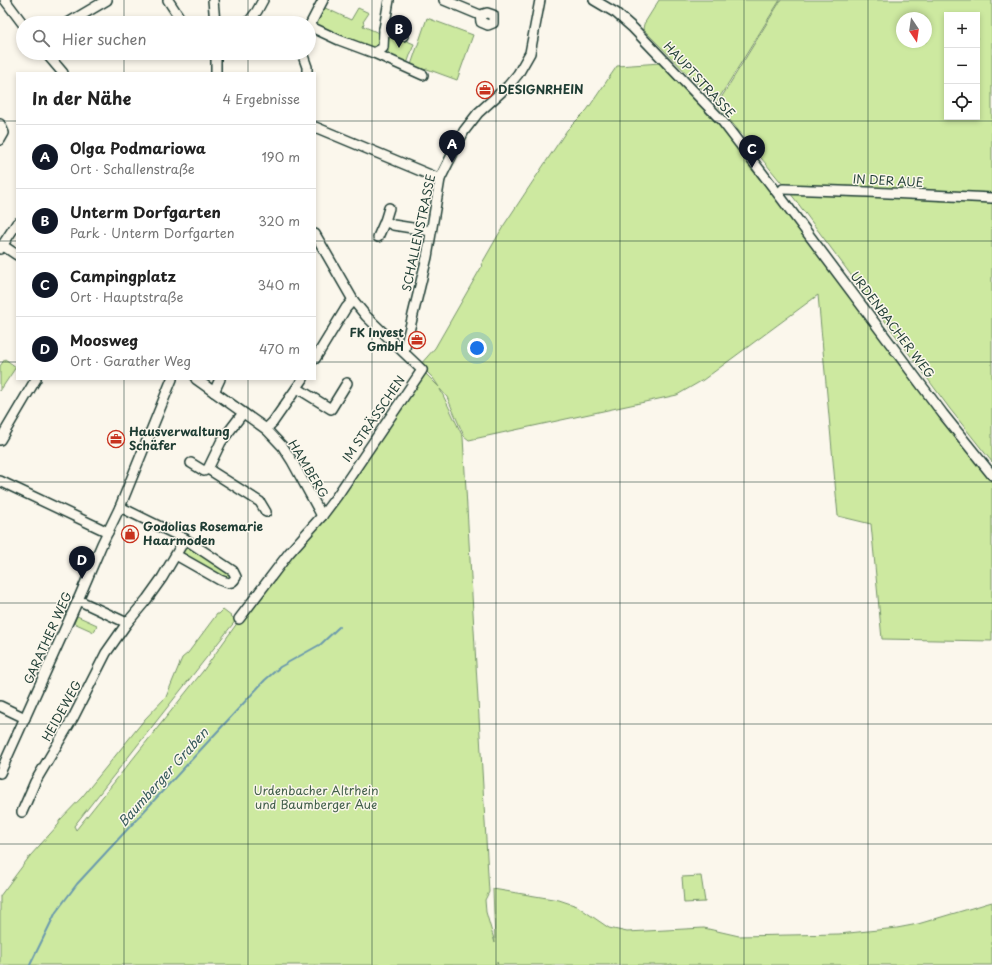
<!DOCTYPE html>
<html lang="de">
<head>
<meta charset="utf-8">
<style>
  body { margin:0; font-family:"Playpen Sans",sans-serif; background:#f2f2f2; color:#222 }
  .controls { position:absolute; right:12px; top:12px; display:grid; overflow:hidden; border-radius:0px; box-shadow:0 2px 6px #0003 }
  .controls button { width:36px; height:36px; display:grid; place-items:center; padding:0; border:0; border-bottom:1px solid #e0e0e0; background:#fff; color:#222; font:20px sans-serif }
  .compass { position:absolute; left:896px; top:12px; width:36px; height:36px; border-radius:50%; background:#fff; box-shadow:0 2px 6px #0003; rotate:167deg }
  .you { position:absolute; left:477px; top:348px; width:14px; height:14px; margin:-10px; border:3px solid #fff; border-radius:50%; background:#1a73e8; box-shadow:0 0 0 6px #1a73e833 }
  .badge { display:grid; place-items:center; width:26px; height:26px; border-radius:50%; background:#111827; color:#fff; font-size:13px; font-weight:700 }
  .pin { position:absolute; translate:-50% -33px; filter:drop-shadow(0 1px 2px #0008) }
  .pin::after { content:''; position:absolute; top:21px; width:14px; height:12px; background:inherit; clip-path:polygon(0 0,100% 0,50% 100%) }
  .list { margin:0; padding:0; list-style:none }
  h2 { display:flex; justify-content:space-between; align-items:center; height:52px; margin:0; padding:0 16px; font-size:17px }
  h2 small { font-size:13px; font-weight:400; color:#767676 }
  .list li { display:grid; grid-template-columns:26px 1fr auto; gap:12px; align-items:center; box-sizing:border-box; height:64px; padding:0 16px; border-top:1px solid #e0e0e0 }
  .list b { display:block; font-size:15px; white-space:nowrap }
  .list p { margin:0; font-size:13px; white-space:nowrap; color:#767676 }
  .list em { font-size:13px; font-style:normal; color:#767676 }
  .icon { flex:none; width:22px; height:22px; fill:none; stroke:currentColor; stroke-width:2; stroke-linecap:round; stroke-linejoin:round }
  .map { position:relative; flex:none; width:992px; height:965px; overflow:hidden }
  .search { position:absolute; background:#fff; box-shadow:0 2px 6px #0003; left:16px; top:16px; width:300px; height:44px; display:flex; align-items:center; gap:10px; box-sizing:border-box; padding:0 14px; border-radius:22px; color:#767676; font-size:15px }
  .panel { position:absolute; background:#fff; box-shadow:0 2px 6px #0003; left:16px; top:72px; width:300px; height:308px; border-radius:0px }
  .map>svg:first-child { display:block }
</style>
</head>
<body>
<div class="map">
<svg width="992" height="965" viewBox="0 0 992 965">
  <rect width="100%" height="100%" fill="#fbf7ec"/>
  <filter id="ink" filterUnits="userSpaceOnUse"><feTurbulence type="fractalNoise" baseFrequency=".025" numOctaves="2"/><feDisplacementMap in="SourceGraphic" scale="8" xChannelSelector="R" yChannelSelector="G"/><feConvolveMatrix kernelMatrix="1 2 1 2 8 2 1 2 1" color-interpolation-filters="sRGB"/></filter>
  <g filter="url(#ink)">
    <g fill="#cde9a0" stroke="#76936a" fill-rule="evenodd">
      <path d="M659 0H780L716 103 643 29 644 24Z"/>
      <path d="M781 0H992V462L950 409 794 198 719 107 718 103ZM947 15H977V117H947ZM902 18H926V42H902Z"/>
      <path d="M323 7 351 20 358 8 369 13 363 22 364 23 363 26 381 34 380 45 377 50 359 46 315 25 316 20Z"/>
      <path d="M427 18 473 35 457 80 427 69 423 71 411 65Z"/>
      <path d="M391 34 414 44 407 64C389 57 386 56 387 36Z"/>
      <path d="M661 63 712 115 748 160 746 162 760 180 762 178 838 282 940 416 992 482V641L882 639 871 524 838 516 818 295 703 380 677 395 469 440 464 436 447 397 440 389 463 437 489 892 485 900 486 912 495 943 493 889 559 900 577 906 609 928 627 932 704 928 739 936 839 934 897 928 918 924 992 902V965H672V964L668 965H498L497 962V965H0V896L30 856 59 824V821L82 797 145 719 166 697 182 658 188 653 217 614H219L223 610 236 620 74 826 76 830 203 671 260 591 317 520 424 372 439 387 433 378 420 365 435 348 482 266 481 265 504 225 567 130 587 110 617 66Z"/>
      <path d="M5 359 16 367 0 391V366Z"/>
      <path d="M188 545 228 570 232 577 228 580 185 556 182 551 185 546Z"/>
      <path d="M77 616 97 625 94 632 74 623Z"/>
      <path d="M701 876 705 902 684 903 682 877Z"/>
    </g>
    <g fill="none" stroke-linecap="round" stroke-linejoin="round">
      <path stroke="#6b9aad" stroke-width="2" d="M30 965 56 912 77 884 205 745 265 680 280 667 321 644 339 627"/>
      <g stroke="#1f3d34" stroke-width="12">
        <g id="minor">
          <path d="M5 0 23 24"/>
          <path d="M168 0 183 23"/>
          <path d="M213 0 215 23"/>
          <path d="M444 0 480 15 487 13 493 15V23L488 25 481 22 480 15"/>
          <path d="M594 0 616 13 633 28 723 122 782 199 943 414 992 475"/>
          <path d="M68 23 107 0"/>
          <path d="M248 23 257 11 263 0"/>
          <path d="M309 26 339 40 374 53 423 75"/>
          <path d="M309 27 323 0"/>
          <path d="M384 29 403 36"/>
          <path d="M46 53 63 73"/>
          <path d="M216 53V73"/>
          <path d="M302 53 307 67V73"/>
          <path d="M374 53 383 48 384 29 389 0"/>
          <path d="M0 124 4 133 0 140"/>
          <path d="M315 127 440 179"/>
          <path d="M783 189 868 192 992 198"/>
          <path d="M389 208 385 221 393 225 431 231"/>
          <path d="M378 237 385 221"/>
          <path d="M2 245 17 255"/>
          <path d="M0 249 17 223"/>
          <path d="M404 352 427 257 440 179 464 131 478 113 508 86 518 74 530 53 540 0"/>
          <path d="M315 359 346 308 353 300"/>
          <path d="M196 379 266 429 283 447 292 461 322 516"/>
          <path d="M297 388 331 409 347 383"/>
          <path d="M214 392 220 379"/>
          <path d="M243 413 221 442 208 469 260 502 266 512"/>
          <path d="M266 429 273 422 303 379"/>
          <path d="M0 440 36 379"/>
          <path d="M191 463 204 471 208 469"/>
          <path d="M0 481 108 532"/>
          <path d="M120 507 185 539 233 571 236 577C232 585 227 583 220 580L176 555"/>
          <path d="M78 600 127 623"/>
          <path d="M239 619 289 553 322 516 337 496 422 370 366 316 353 300 315 234"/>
          <path d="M0 706 25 718"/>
          <path d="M0 773 78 600 102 544 120 507 172 379"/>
          <path d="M22 812 35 782 73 718 106 653 127 623 147 599 162 578 185 539"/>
        </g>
      </g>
      <use href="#minor" stroke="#fbf7ec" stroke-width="9"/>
    </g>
  </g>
  <path fill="none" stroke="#1f3d34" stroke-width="1" stroke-opacity="0.55" d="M124 0V23M248 0V23M372 0V965M496 0V965M620 0V965M744 0V965M868 0V965M124 53V73M248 53V73M0 121H17M315 121H992M0 241H17M315 241H992M0 362H17M315 362H992M124 379V965M248 379V965M0 482H992M0 603H992M0 724H992M0 844H992"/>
  <defs>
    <g id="office-ring" transform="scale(0.9)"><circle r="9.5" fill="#fbf7ec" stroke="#c8321e" stroke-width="1.5"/><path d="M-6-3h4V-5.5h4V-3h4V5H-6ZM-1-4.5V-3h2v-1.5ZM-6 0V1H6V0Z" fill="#c8321e"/></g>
    <g id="shop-ring" transform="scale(0.9)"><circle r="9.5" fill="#fbf7ec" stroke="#c8321e" stroke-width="1.5"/><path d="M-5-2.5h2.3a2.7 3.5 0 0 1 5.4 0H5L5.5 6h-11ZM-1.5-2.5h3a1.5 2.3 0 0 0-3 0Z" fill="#c8321e"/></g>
  </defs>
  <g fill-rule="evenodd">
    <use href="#office-ring" x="485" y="90"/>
    <use href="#office-ring" x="417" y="340"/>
    <use href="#office-ring" x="116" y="439"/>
    <use href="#shop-ring" x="130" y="534"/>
  </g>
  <g text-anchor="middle" stroke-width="3" stroke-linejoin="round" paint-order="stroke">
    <g font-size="12" fill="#1f3d34" stroke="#fbf7ec">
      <text transform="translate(699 80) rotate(47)" y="4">HAUPTSTRASSE</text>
      <text transform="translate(888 181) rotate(3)" y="4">IN DER AUE</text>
      <text transform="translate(419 233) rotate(-78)" y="4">SCHALLENSTRASSE</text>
      <text transform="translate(892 325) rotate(53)" y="4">URDENBACHER WEG</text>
      <text transform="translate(374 419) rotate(-56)" y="4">IM STRÄSSCHEN</text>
      <text transform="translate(308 469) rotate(59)" y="4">HAMBERG</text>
      <text transform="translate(48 638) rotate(-66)" y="4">GARATHER WEG</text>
      <text transform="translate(62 711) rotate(-61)" y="4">HEIDEWEG</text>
    </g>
    <g font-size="12" font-weight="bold" fill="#1f3d34" stroke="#fbf7ec" text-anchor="start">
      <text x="498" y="94">DESIGNRHEIN</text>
      <text x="404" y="337" text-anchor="end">FK Invest<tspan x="404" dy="14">GmbH</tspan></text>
      <text x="129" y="436">Hausverwaltung<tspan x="129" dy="14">Schäfer</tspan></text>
      <text x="143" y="531">Godolias Rosemarie<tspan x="143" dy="14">Haarmoden</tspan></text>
    </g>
    <g font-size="12" fill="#425f4a" stroke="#fbf7ec">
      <text x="316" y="795">Urdenbacher Altrhein<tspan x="316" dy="14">und Baumberger Aue</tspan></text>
    </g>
    <g font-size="13" font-style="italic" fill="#385c5c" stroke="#fbf7ec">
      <text transform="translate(163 777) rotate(-48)" y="5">Baumberger Graben</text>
    </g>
  </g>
</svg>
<div class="controls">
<button>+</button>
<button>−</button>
<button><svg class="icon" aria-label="locate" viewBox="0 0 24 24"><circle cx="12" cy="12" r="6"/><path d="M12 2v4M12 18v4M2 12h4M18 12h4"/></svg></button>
</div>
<svg class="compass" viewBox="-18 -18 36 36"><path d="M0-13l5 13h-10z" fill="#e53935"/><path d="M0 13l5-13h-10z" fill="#767676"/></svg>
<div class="you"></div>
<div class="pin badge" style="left:452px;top:163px">A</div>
<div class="pin badge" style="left:399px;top:48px">B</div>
<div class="pin badge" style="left:752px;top:168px">C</div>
<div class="pin badge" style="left:82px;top:579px">D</div>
<div class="search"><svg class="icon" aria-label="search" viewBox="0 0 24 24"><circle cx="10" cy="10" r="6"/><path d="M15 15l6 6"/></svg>Hier suchen</div>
<section class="panel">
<h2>In der Nähe<small>4 Ergebnisse</small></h2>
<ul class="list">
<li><span class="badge">A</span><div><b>Olga Podmariowa</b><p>Ort · Schallenstraße</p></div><em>190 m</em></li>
<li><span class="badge">B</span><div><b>Unterm Dorfgarten</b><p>Park · Unterm Dorfgarten</p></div><em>320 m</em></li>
<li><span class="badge">C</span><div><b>Campingplatz</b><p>Ort · Hauptstraße</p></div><em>340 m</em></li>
<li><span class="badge">D</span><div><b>Moosweg</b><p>Ort · Garather Weg</p></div><em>470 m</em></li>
</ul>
</section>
</div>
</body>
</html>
